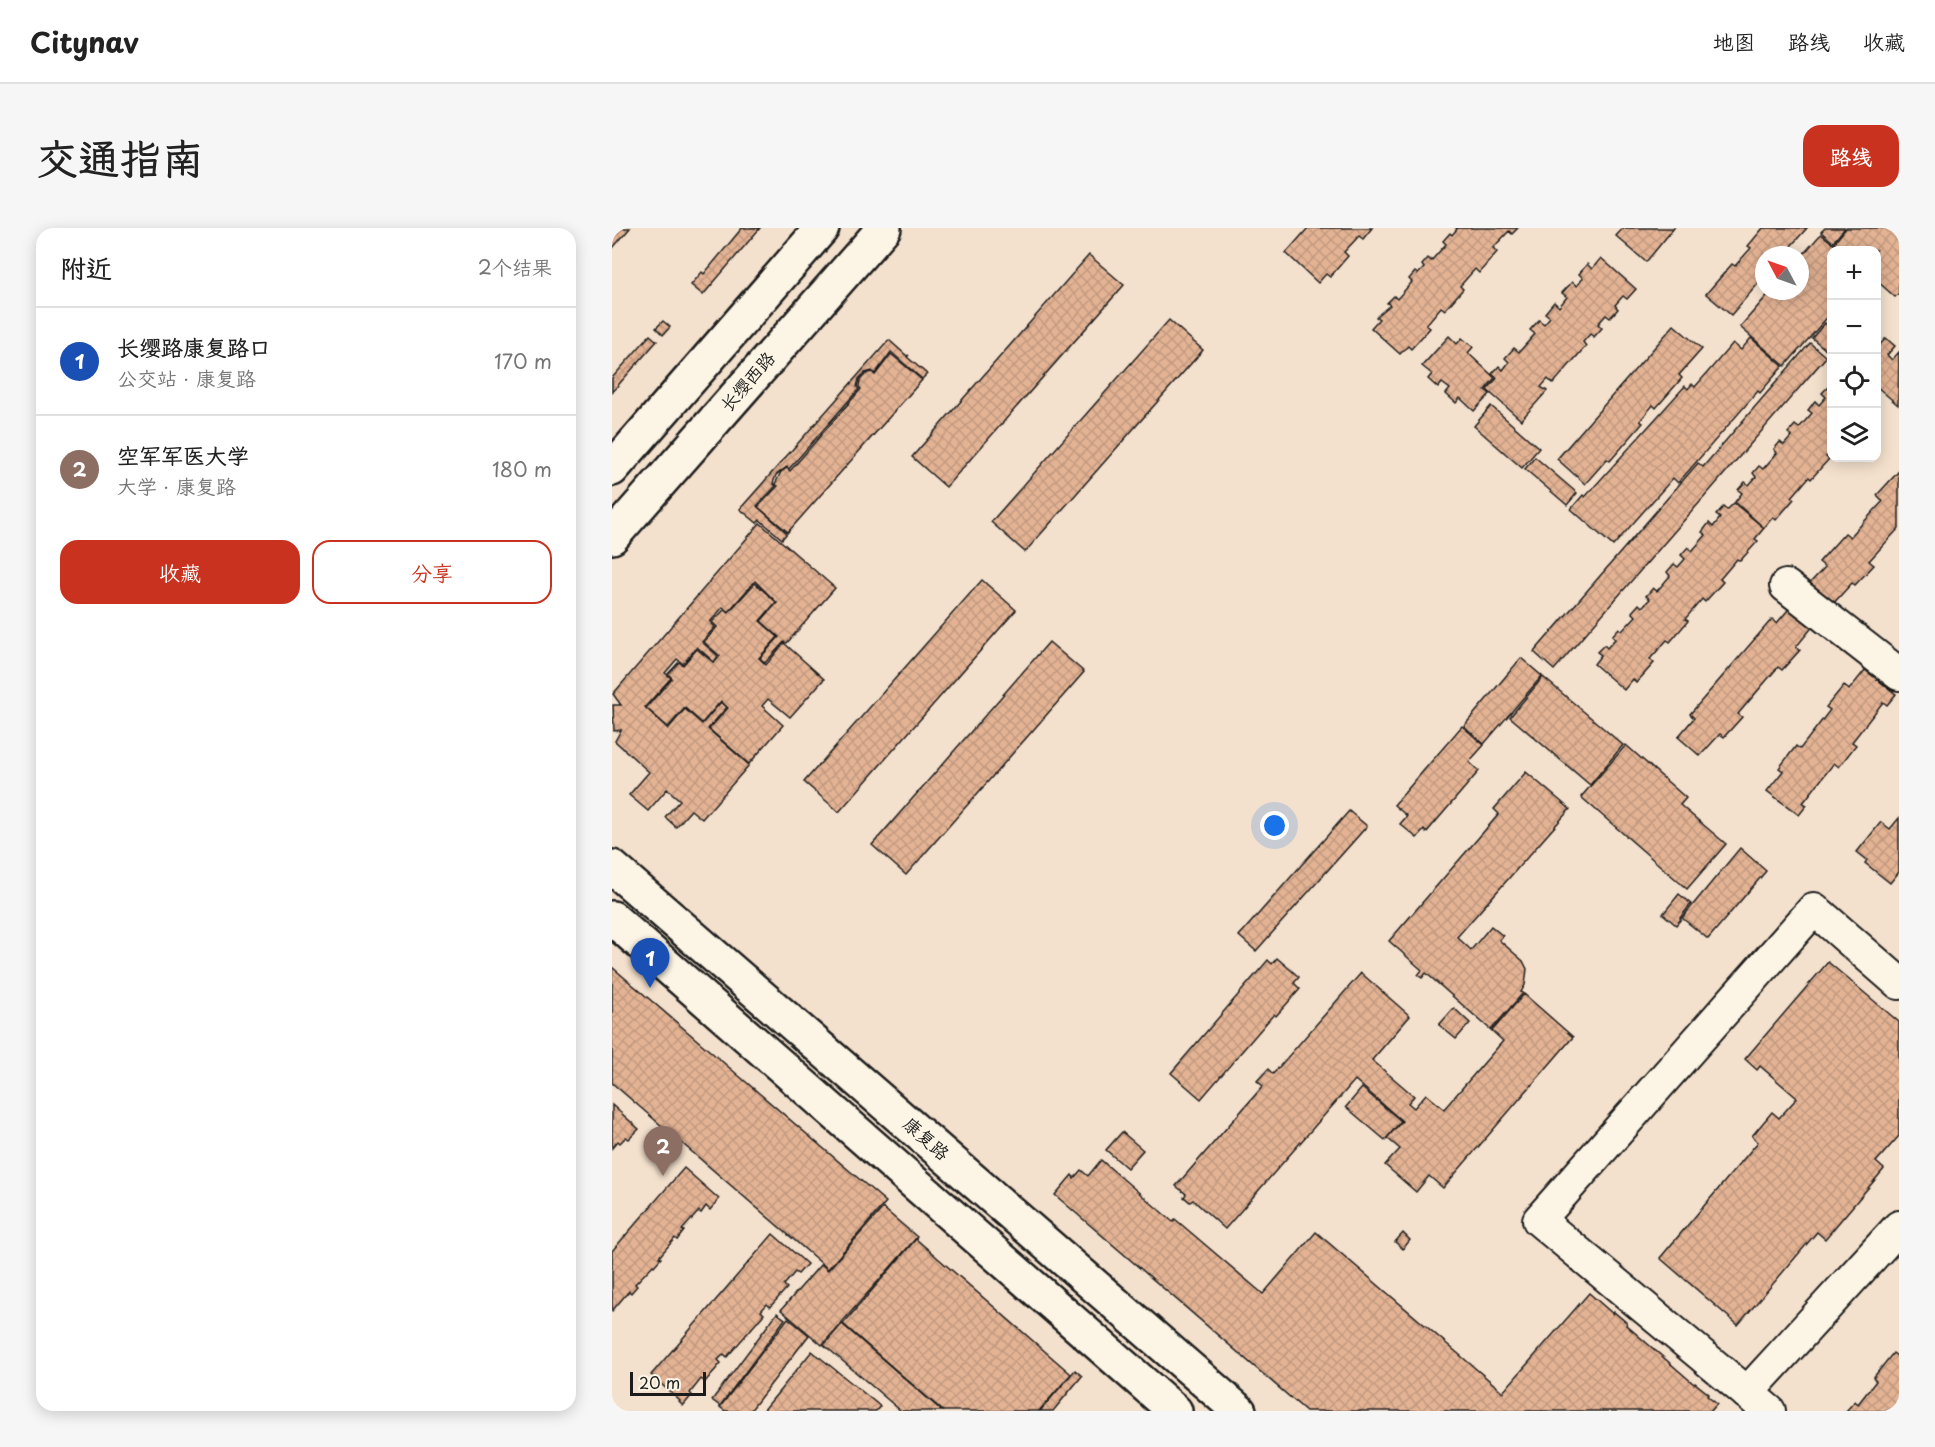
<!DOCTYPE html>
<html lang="zh">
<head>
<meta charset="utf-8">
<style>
  body { margin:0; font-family:"Playpen Sans","LXGW WenKai TC",sans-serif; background:#f6f6f6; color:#222 }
  .controls { position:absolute; right:18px; top:18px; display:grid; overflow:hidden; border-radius:12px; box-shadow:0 3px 15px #0003 }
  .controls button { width:54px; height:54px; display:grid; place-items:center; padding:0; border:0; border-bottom:2px solid #e0e0e0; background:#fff; color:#222; font:30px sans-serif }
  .compass { position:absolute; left:1143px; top:18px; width:54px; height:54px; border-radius:50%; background:#fff; box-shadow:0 3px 15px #0003; rotate:311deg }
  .scale { position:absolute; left:18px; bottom:15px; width:76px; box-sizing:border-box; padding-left:6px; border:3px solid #1c1c1c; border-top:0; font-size:16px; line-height:21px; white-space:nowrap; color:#1c1c1c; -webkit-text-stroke:4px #fcf5e5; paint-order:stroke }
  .you { position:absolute; left:663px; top:598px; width:21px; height:21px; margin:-15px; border:4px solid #fff; border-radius:50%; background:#1a73e8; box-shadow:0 0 0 9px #1a73e833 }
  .badge { display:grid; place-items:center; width:39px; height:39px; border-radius:50%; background:#c8321e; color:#fff; font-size:20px; font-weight:700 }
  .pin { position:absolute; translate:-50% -50px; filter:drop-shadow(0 2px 3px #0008) }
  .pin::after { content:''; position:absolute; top:32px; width:21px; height:18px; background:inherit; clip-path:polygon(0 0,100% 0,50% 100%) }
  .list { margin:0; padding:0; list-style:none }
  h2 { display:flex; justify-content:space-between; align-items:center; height:78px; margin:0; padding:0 24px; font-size:26px }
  h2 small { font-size:20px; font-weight:400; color:#767676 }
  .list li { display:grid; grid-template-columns:39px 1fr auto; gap:18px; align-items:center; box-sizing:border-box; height:108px; padding:0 24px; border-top:2px solid #e0e0e0 }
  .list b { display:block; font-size:22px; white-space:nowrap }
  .list p { margin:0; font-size:20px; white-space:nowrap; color:#767676 }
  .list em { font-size:20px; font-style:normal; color:#767676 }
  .actions { display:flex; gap:12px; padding:18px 24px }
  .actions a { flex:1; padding:14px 0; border:2px solid #c8321e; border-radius:18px; text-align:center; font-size:21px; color:#c8321e }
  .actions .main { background:#c8321e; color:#fff }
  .icon { flex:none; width:33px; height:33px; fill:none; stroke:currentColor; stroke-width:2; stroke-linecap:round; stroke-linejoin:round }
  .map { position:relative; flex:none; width:1287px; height:1183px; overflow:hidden; border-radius:18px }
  header { display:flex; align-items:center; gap:36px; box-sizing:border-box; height:84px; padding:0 30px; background:#fff; border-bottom:2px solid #e0e0e0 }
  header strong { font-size:28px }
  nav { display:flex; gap:33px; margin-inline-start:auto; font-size:21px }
  .intro { display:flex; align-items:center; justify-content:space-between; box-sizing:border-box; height:144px; padding:0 36px }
  h1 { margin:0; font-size:42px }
  .button { padding:15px 27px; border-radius:18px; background:#c8321e; color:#fff; font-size:21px; font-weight:700 }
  main { display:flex; gap:36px; padding:0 36px }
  aside { flex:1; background:#fff; border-radius:18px; box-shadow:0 3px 15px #0003 }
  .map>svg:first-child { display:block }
</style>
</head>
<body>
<header>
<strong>Citynav</strong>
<nav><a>地图</a><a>路线</a><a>收藏</a></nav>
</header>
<div class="intro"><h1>交通指南</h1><a class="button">路线</a></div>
<main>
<aside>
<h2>附近<small>2个结果</small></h2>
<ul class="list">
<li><span class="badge" style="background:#1a4fb4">1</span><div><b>长缨路康复路口</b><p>公交站 · 康复路</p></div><em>170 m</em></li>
<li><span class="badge" style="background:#8d6e63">2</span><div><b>空军军医大学</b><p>大学 · 康复路</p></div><em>180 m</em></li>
</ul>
<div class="actions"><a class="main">收藏</a><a>分享</a></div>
</aside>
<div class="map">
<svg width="1287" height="1183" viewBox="0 0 1287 1183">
  <defs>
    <pattern id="building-cross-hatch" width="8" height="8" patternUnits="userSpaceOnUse" patternTransform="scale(1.5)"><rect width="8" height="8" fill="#e3b394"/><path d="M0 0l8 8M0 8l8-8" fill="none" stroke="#c2997f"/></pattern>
  </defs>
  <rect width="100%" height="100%" fill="#f4e1cd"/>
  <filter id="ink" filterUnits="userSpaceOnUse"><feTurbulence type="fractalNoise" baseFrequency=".0167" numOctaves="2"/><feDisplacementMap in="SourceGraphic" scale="12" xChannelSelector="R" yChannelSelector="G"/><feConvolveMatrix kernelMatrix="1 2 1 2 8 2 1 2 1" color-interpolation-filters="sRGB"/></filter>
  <g filter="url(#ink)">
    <g fill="url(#building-cross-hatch)" stroke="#1c1c1c" stroke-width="1.5">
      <path d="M0 0H18L0 21Z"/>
      <path d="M130 0H148L91 67 79 57 90 44 92 46Z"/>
      <path d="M696 0H760L751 11 747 8 732 24 736 28 718 49 714 46 706 55 674 25Z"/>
      <path d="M844 0H906L900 6 897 3 881 20 885 24 867 45 863 41 848 58 851 61 833 82 829 79 814 97 818 100 799 121 796 118 788 126 759 100 767 91 764 89 778 77 775 75 782 68 785 71 800 54 797 51 803 44 806 46 812 40 810 37 816 30 819 33 834 16 831 13 838 5 840 7 845 1Z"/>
      <path d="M1011 0H1062L1034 34 1004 8Z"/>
      <path d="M1151 0H1195L1171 27H1152V49L1119 87 1094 66 1120 36 1123 38 1139 20 1136 18Z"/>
      <path d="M1213 0H1233L1221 14 1209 4Z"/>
      <path d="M1234 0H1287V65L1283 69 1264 52V22H1231L1222 15Z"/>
      <path d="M1209 6 1229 22H1220V84L1173 138 1128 99 1159 63H1188V30Z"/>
      <path d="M477 27 512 57 334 259 300 229Z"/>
      <path d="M989 30 1024 61 1015 71 1011 68 1003 77 1006 81 998 90 994 87 986 96 990 100 982 109 978 106 971 114 974 118 941 156 936 151 929 159 935 163 909 192 875 162 885 150 880 146 887 138 891 142 897 134 893 130 902 120 907 124 923 106 918 102 927 92 932 96 938 89 933 85 942 74 947 79 955 69 950 65 960 54 965 58 971 50 967 46 975 36 980 41Z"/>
      <path d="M557 92 591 122 413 324 379 294Z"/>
      <path d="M51 93 58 99 51 107 44 100Z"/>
      <path d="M1213 95 1220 101V127L1200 110Z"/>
      <path d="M1062 97 1090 121 1067 147 1070 150 1044 180 1041 177 1028 193 1031 195 998 233 995 231 973 256 945 231Z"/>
      <path d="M38 107 45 113 0 164V150Z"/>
      <path d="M837 108 845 116 850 110 861 119 856 125 883 150 873 162 878 166 862 183 848 170 844 175 834 166 838 161 830 155 826 160 816 151 820 146 810 138Z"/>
      <path d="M1139 110 1171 138 1148 165 1146 163 1066 255 1061 250 1001 318 959 281 971 267 973 269 1073 158 1076 161 1080 156 1083 159 1121 115 1129 122Z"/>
      <path d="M1274 110 1283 118 1275 127 1280 132 1287 124 1286 177 1264 158V121Z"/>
      <path d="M277 112 295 128 297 127 295 129 315 146 310 151 279 124 263 146 260 143 253 145 247 151 245 159 247 161 177 241 175 239 164 247 161 255 164 258 145 278 175 305 170 311 148 292 145 295 128 281Z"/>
      <path d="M1198 115 1214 129 942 442 922 424 1086 235 1091 239Z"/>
      <path d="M279 126 310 152 176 304 146 279 166 258 163 256 169 244 175 240 178 243 249 161 247 159 248 152 254 146 260 144 263 147Z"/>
      <path d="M1218 157 1220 158V223L1214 229 1217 231 1199 251 1197 249 1180 269 1182 271 1164 292 1161 289 1152 300 1123 274 1130 265 1126 262 1133 254 1137 257 1144 249 1141 245 1147 238 1151 241 1165 225 1162 221 1168 214 1172 217 1180 208 1176 205 1183 197 1187 200 1200 185 1196 182 1203 173 1207 177 1214 169 1210 165Z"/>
      <path d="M879 178 927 220 910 240 862 198Z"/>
      <path d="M923 229 965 265 955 277 913 241Z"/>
      <path d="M1287 243V300L1257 333 1262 337 1243 357 1240 355 1219 378 1196 357 1213 339 1207 334 1233 305 1238 309 1271 273 1265 267Z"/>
      <path d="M1122 275 1152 300 1143 311 1146 313 1128 333 1125 331 1108 351 1111 354 1093 374 1090 371 1073 391 1076 393 1058 414 1055 412 1038 431 1042 435 1024 455 1021 451 1012 462 982 436 989 427 985 424 992 417 995 420 1003 411 1000 408 1007 400 1010 403 1024 388 1020 384 1027 376 1030 379 1038 371 1034 368 1041 360 1045 363 1058 348 1055 344 1062 336 1066 339 1073 331 1069 327 1076 319 1080 323 1094 307 1090 304 1097 295 1101 299 1108 290 1104 287 1111 279 1115 282Z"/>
      <path d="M148 295 223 360 175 415 172 414 153 435 148 430 167 409 149 393 165 375 143 353 116 384 111 379 98 394 103 399 90 414 106 428 102 434 85 419 71 436 65 431 53 445 59 450 33 479 56 501 73 481 90 496 109 474 115 479 96 501 137 537 90 591 79 582 64 599 53 589 68 572 55 561 36 583 17 567 37 544 3 513 9 502 2 503 1 477H9L1 466Z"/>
      <path d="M370 352 404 382 227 584 192 554Z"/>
      <path d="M143 355 164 374 148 393 166 409 147 430 154 437 172 415 212 451 178 489 156 471 150 478 171 497 137 536 97 501 116 480 109 473 90 495 73 480 56 499 34 480 60 450 56 446 67 434 71 437 85 421 102 435 108 428 92 414 105 399 100 394 112 382 116 385Z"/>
      <path d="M1180 377 1202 397 1184 419 1188 422 1170 442 1166 439 1126 486 1130 489 1112 509 1108 506 1088 528 1066 509 1082 490 1078 486 1160 391 1165 395Z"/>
      <path d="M437 414 472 444 294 647 260 617Z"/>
      <path d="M909 430 930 448 872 516 852 498Z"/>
      <path d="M1253 442 1284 466 1275 477 1271 474 1240 514 1244 517 1227 539 1222 535 1191 575 1195 577 1187 587 1155 563 1171 543 1167 540 1184 518 1188 521 1218 482 1214 479 1232 457 1237 462Z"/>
      <path d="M931 449 1011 517 978 557 898 489Z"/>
      <path d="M850 498 872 517 857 534 867 543 814 605 812 602 805 610 788 596 795 588 782 577Z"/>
      <path d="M1014 517 1074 570 1068 577 1114 616 1075 661 969 569Z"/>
      <path d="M914 544 958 581 845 709 859 722 879 698 891 708 887 712 911 733 915 741 913 757 909 764 911 765 879 802 814 745 810 750 806 747 810 742 777 713 887 586 882 581Z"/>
      <path d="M737 583 755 598 644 723 627 708Z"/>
      <path d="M1287 590V644L1278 655 1253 635 1255 632 1245 624 1269 594 1278 601Z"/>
      <path d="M1128 620 1154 643 1096 711 1070 690Z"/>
      <path d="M1067 666 1079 676 1068 690 1069 691 1064 697 1051 686Z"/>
      <path d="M665 730 687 749 682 755 688 761 664 788 662 786 589 871 559 845 656 732 660 736Z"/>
      <path d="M1216 734 1287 794V908L1264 934 1272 941 1213 1011 1205 1004 1126 1097 1048 1030 1146 914 1140 908 1160 884 1167 890 1185 870 1148 838 1145 842 1133 831Z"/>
      <path d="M0 739 274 974 216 1041 0 855Z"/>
      <path d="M749 745 798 788 760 832 802 868 796 875 802 880 814 866 832 881 891 813 880 803 912 766 961 809 831 960 817 948 804 964 773 937 788 921 775 910 790 893 743 852 613 1001 581 972 578 974 572 969 574 966 564 958 651 858 645 853 656 841 661 846Z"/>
      <path d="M842 780 858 795 844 811 827 797Z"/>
      <path d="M750 860 789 893 773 912 734 879Z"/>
      <path d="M0 877 27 901 17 911 14 909 8 915 6 913 0 920Z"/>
      <path d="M510 904 531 922 515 940 494 922Z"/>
      <path d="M489 932 561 994 563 991 651 1066 704 1004 891 1164 977 1065 1001 1086 1002 1084 1015 1095 1014 1097 1082 1156 1083 1155 1097 1166 1095 1168 1105 1176 1099 1183H694L443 967 460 947 462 950 469 942 476 948Z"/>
      <path d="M72 940 107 971 98 982 94 978 89 985 87 983 70 1002 72 1003 65 1012 63 1010 47 1029 49 1030 42 1038 41 1037 23 1056 25 1058 19 1065 17 1063 0 1083V1023Z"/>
      <path d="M271 980 305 1009 210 1117 169 1082 209 1036 216 1042Z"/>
      <path d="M791 1005 798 1012 791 1021 783 1014Z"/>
      <path d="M161 1006 195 1036 186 1046 183 1044 172 1057 175 1060 158 1079 155 1076 149 1083 152 1086 115 1129 112 1126 106 1132 109 1135 93 1154 89 1151 78 1165 80 1167 71 1178 67 1174 68 1173 39 1147Z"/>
      <path d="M304 1011 459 1146 427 1183H331L231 1096Z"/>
      <path d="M165 1085 173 1091 108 1178 100 1172Z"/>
      <path d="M176 1090 197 1107 138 1183H113L108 1179Z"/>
      <path d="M230 1096 330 1183H289L212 1117Z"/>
      <path d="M200 1123 268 1178 264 1183H151Z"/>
      <path d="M1281 1125 1285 1128 1287 1125V1181L1285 1183H1234L1243 1173 1246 1176 1264 1153 1261 1150Z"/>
      <path d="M463 1142 470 1148 441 1183H428Z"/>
    </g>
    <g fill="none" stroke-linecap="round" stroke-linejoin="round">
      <g stroke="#1c1c1c" stroke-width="36">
        <g id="street">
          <path d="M1174 358 1287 446"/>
          <path d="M1135 1165 1287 999"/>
          <path d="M1157 1183 927 992 1202 681 1287 755"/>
        </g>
      </g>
      <g stroke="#1c1c1c" stroke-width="38">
        <g id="secondary">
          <path d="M0 241 210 0"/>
          <path d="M0 309 272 0"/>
          <path d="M0 639 627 1183"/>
          <path d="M0 690 563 1183"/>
        </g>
      </g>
      <use href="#street" stroke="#fcf5e5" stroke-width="32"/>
      <use href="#secondary" stroke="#fcf5e5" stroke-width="33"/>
    </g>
  </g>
  <g text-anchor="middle" stroke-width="5" stroke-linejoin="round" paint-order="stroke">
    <g font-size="18" fill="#1c1c1c" stroke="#fcf5e5">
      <text transform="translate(136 154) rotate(-49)" y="6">长缨西路</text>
      <text transform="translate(314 911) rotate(41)" y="6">康复路</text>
    </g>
  </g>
</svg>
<div class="controls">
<button>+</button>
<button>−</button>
<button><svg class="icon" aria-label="locate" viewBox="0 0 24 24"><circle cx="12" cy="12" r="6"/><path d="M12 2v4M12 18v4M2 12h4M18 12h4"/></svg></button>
<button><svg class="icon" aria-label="layers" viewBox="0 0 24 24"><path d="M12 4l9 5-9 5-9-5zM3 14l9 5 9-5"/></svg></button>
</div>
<svg class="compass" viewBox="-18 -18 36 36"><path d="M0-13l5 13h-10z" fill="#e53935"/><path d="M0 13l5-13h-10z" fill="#767676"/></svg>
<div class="scale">20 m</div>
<div class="you"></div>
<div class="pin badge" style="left:38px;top:760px;background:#1a4fb4">1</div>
<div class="pin badge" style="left:51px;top:948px;background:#8d6e63">2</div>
</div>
</main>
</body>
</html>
